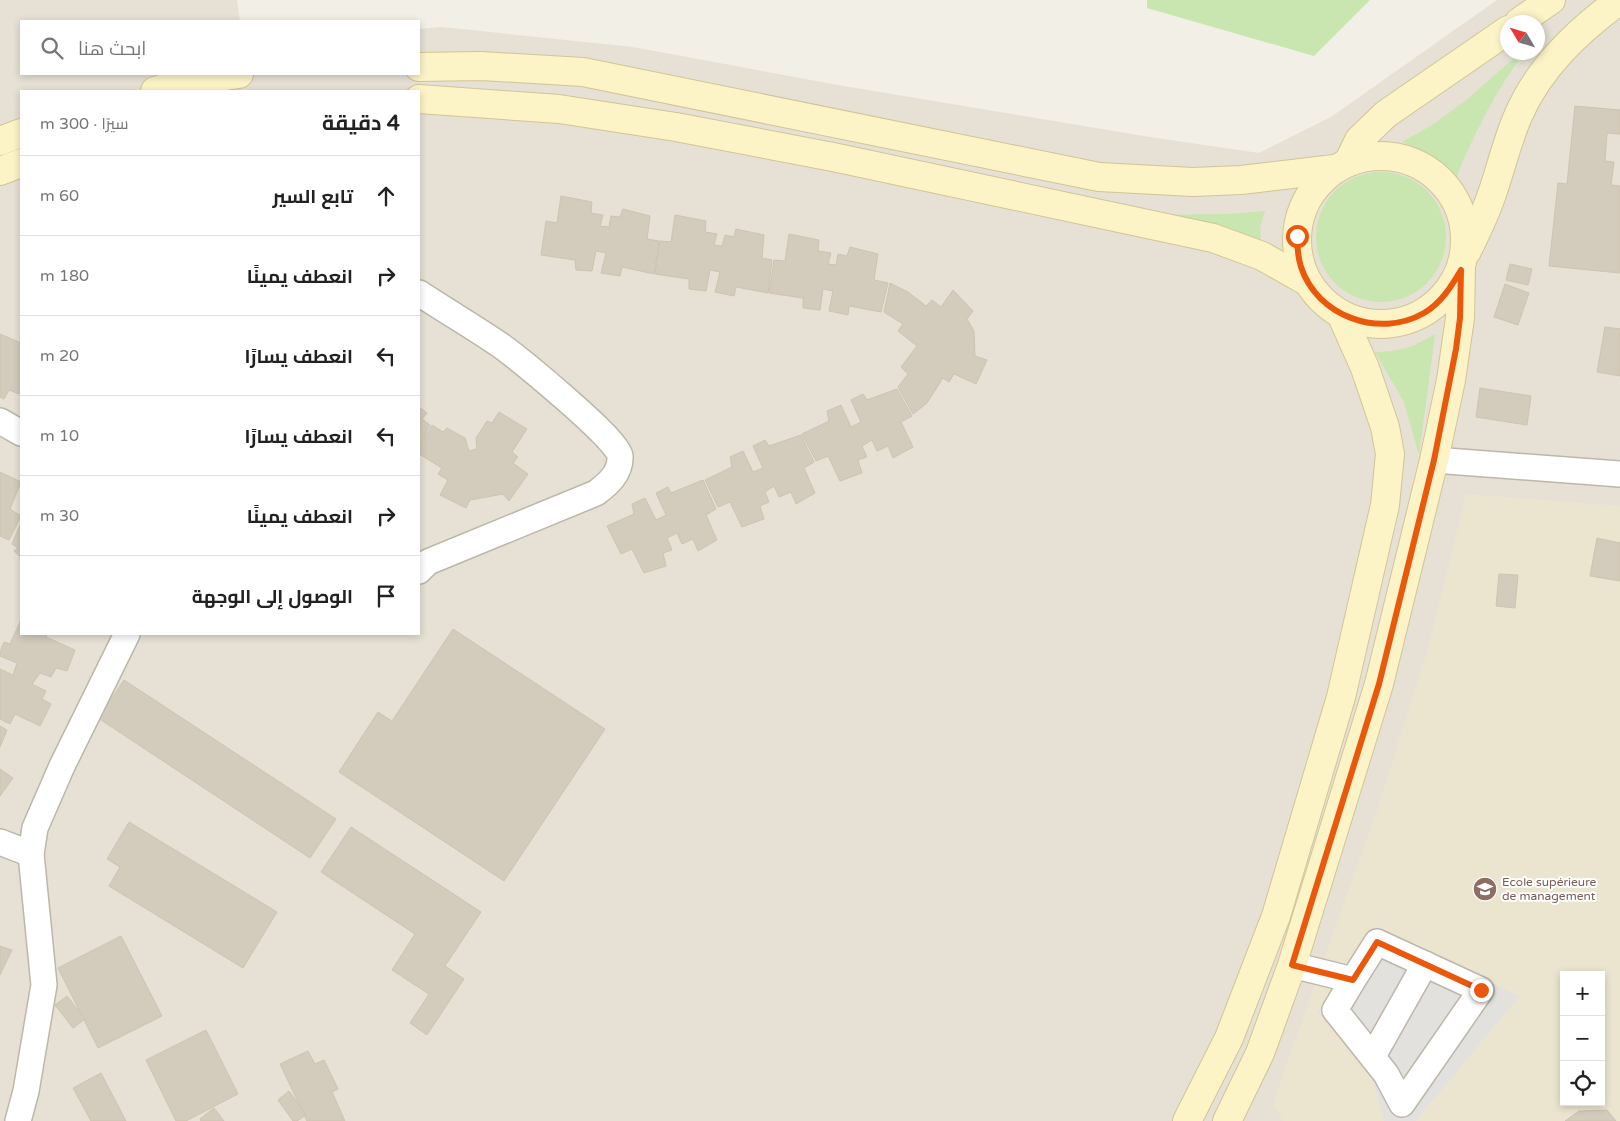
<!DOCTYPE html>
<html lang="ar">
<head>
<meta charset="utf-8">
<style>
  body { margin:0; font-family:"Varela Round",Cairo,sans-serif; background:#f2f2f2; color:#222; direction:rtl }
  .controls { position:absolute; right:15px; bottom:15px; display:grid; overflow:hidden; border-radius:0px; box-shadow:0 2px 8px #0003 }
  .controls button { width:45px; height:45px; display:grid; place-items:center; padding:0; border:0; border-bottom:1px solid #e0e0e0; background:#fff; color:#222; font:25px sans-serif }
  .compass { position:absolute; left:1500px; top:15px; width:45px; height:45px; border-radius:50%; background:#fff; box-shadow:0 2px 8px #0003; rotate:308deg }
  .stop { position:absolute; width:15px; height:15px; margin:-11px; border:4px solid #ea580c; border-radius:50%; background:#fff }
  .stop.end { background:#ea580c; border-color:#fff; box-shadow:0 1px 5px #0008 }
  .list { margin:0; padding:0; list-style:none }
  h2 { display:flex; justify-content:space-between; align-items:center; height:65px; margin:0; padding:0 20px; font-size:21px }
  h2 small { font-size:16px; font-weight:400; color:#767676 }
  .list li { display:grid; grid-template-columns:32px 1fr auto; gap:15px; align-items:center; box-sizing:border-box; height:80px; padding:0 20px; border-top:1px solid #e0e0e0 }
  .list b { display:block; font-size:19px; white-space:nowrap }
  .list em { font-size:16px; font-style:normal; color:#767676 }
  .icon { flex:none; width:28px; height:28px; fill:none; stroke:currentColor; stroke-width:2; stroke-linecap:round; stroke-linejoin:round }
  .map { position:relative; flex:none; width:1620px; height:1121px; overflow:hidden; direction:ltr }
  .search { position:absolute; background:#fff; box-shadow:0 2px 8px #0003; left:20px; top:20px; width:400px; height:55px; display:flex; align-items:center; gap:12px; box-sizing:border-box; padding:0 18px; border-radius:0px; color:#767676; font-size:19px }
  .panel { position:absolute; background:#fff; box-shadow:0 2px 8px #0003; left:20px; top:90px; width:400px; height:545px; border-radius:0px; direction:rtl }
  .map>svg:first-child { display:block }
</style>
</head>
<body>
<div class="map">
<svg width="1620" height="1121" viewBox="0 0 1620 1121">
  <rect width="100%" height="100%" fill="#f2efe6"/>
  <path fill="#e6e1d4" fill-rule="evenodd" d="M0 0H237L240 21H21V74H419V29L442 27 633 47 838 85 1150 137 1259 153 1331 117 1497 0H1620V1121H0ZM1508 22H1538V52H1508ZM21 91H419V634H21ZM1564 975H1601V1102H1564Z"/>
  <path fill="#ebe5d0" fill-rule="evenodd" d="M1466 494 1620 506V1121H1283L1273 1103 1380 802 1428 649ZM1564 975H1601V1102H1564Z"/>
  <g fill="#c9e5b0">
    <path d="M1147 0H1370L1314 56 1147 8Z"/>
    <path d="M1520 53H1524C1495 91 1473 136 1455 180 1441 161 1424 150 1402 142L1432 125 1464 102Z"/>
    <circle cx="1381" cy="237" r="65"/>
    <path d="M1265 211 1260 227 1261 241 1139 215 1230 214Z"/>
    <path d="M1435 334V335L1419 455 1404 402 1375 352C1399 352 1414 347 1435 334Z"/>
  </g>
  <path fill="#e3e1de" d="M1373 928 1519 996 1416 1121H1384L1372 1078 1336 1026 1317 1013Z"/>
  <g fill="#d3ccbc" stroke="#cdc4af">
    <path d="M1575 106 1620 110V134L1607 133 1605 161 1614 162 1611 185 1620 186V273L1549 266 1558 183 1567 184Z"/>
    <path d="M561 196 592 202 591 213 603 215 600 226 609 227 611 216 620 217 623 209 650 216 647 239 659 241 654 274 622 267 620 276 601 273 606 253 596 251 592 271 576 270 575 260 541 255 546 221 557 223Z"/>
    <path d="M675 215 706 221 705 232 717 234 714 245 722 246 725 235 734 237 736 229 764 235 762 258 772 260 768 293 736 287 734 296 715 292 720 272 710 270 706 291 689 289V279L655 274 660 241 671 242Z"/>
    <path d="M789 234 819 240 818 251 831 253 828 264 836 265 838 254 847 256 850 247 878 254 874 280 888 283 881 312 849 306 848 315 829 311 833 291 823 289 820 310 803 308V298L769 293 774 260 785 261Z"/>
    <path d="M1510 264 1532 269 1528 285 1506 280Z"/>
    <path d="M890 283 908 292 926 306 932 300 941 307 953 290 973 311 967 319 974 331 975 356 987 360 976 384 954 374 949 382 943 378 927 403 913 414 898 387 908 374 901 367 917 346 898 331 903 324 884 312Z"/>
    <path d="M1505 284 1529 293 1518 325 1494 317Z"/>
    <path d="M1605 327 1620 329V376L1597 372Z"/>
    <path d="M0 334 21 343V389L19 394 9 390 4 399 0 397Z"/>
    <path d="M1480 388 1531 396 1527 425 1476 417Z"/>
    <path d="M897 389 912 416 901 422 913 447 893 458 888 446 877 451 872 440 862 446 867 457 858 460 862 473 840 481 828 456 816 461 802 434 829 421 827 411 841 405 851 427 861 422 851 400 863 394 867 400Z"/>
    <path d="M419 407 427 413 422 419 430 425 419 446Z"/>
    <path d="M499 412 527 429 512 452 518 457 513 463 528 474 509 501 503 494 470 500 466 508 440 495 448 480 438 474 442 468 419 454V448L432 425 443 432 447 428 465 438 469 451 477 449 476 438 487 421 492 423Z"/>
    <path d="M801 435 814 462 804 468 815 493 796 504 791 492 779 497 774 486 765 492 769 502 760 506 764 519 742 527 730 502 718 507 705 480 732 467 730 457 743 451 753 472 763 468 753 446 765 440 769 446Z"/>
    <path d="M0 472 21 482 10 509 21 516 9 540 0 536Z"/>
    <path d="M703 480 716 509 706 515 717 540 698 551 693 539 682 544 677 533 667 538 672 550 663 553 666 566 644 573 632 549 621 554 607 526 634 514 632 504 645 498 656 520 666 515 656 493 668 487 671 493Z"/>
    <path d="M21 523V557L14 551 18 548 12 544Z"/>
    <path d="M1597 538 1620 543V581L1590 576Z"/>
    <path d="M1499 574 1518 575 1515 608 1496 606Z"/>
    <path d="M21 620V634H47L46 637 75 650 67 671 56 668 51 677 40 673 32 684 46 691 42 699 51 704 40 726 15 714 10 724 0 719V669L13 675 17 663 0 656V652L4 642 10 644Z"/>
    <path d="M453 629 605 729 504 881 339 772 378 712 392 721Z"/>
    <path d="M124 680 336 819 310 858 98 718Z"/>
    <path d="M0 726 7 730 0 747Z"/>
    <path d="M0 769 13 778 0 796Z"/>
    <path d="M129 822 277 912 243 968 109 886 120 867 107 859Z"/>
    <path d="M351 827 481 912 445 966 464 979 427 1035 410 1023 429 994 392 970 415 934 321 872Z"/>
    <path d="M121 936 162 1016 98 1048 58 968Z"/>
    <path d="M0 946 12 950 0 975Z"/>
    <path d="M67 996 85 1019 73 1028 55 1005Z"/>
    <path d="M206 1030 238 1094 186 1121H176L146 1060Z"/>
    <path d="M308 1051 315 1064 324 1060 338 1089 332 1092 345 1121H307L280 1064Z"/>
    <path d="M101 1073 126 1121H91L73 1088Z"/>
    <path d="M289 1091 306 1115 297 1121H293L278 1100Z"/>
    <path d="M214 1108 224 1121H201L200 1119Z"/>
    <path d="M1607 1110 1616 1121H1565L1579 1111Z"/>
  </g>
  <g fill="none" stroke-linecap="round" stroke-linejoin="round">
    <g stroke="#bdb7a9" stroke-width="28">
      <g id="minor">
        <path d="M419 293C446 311 474 327 500 345 518 358 619 440 620 456 621 473 608 484 596 493L428 562 419 571"/>
        <path d="M0 421 21 433"/>
        <path d="M1434 460 1620 474"/>
        <path d="M0 842 31 854"/>
        <path d="M1292 965 1353 980 1335 1010 1386 1074 1402 1104 1481 990 1377 942 1353 980"/>
        <path d="M1373 1056 1425 964"/>
        <path d="M18 1121 26 1091 44 985 31 854 35 828 62 766 127 634"/>
      </g>
    </g>
    <g stroke="#d0c597" stroke-width="30">
      <g id="secondary">
        <path d="M1519 22 1551 0"/>
        <path d="M419 67 481 66 583 72 1099 177 1193 182 1241 180 1334 169"/>
        <path d="M155 91 181 83 239 74"/>
        <path d="M419 99 559 109 676 127 833 157 1213 238 1262 256 1308 282"/>
        <path d="M0 141 21 133"/>
        <circle cx="1381" cy="240" r="84"/>
        <path d="M1349 161 1359 140 1386 114 1508 30"/>
        <path d="M0 171 21 163"/>
        <path d="M1467 251C1477 231 1487 210 1494 188 1502 164 1508 139 1518 116 1539 67 1578 31 1620 0"/>
        <path d="M1187 1121 1229 1038 1276 916 1341 697 1385 505 1390 454 1385 427 1365 368 1341 314"/>
        <path d="M1227 1121 1260 1053 1292 965 1379 684 1434 460 1451 380 1460 318 1461 270"/>
      </g>
    </g>
    <use href="#minor" stroke="#fff" stroke-width="25"/>
    <use href="#secondary" stroke="#fcf3c6" stroke-width="28"/>
  </g>
  <g fill="none" stroke-linecap="round" stroke-linejoin="round">
    <path stroke="#ea580c" stroke-width="6" d="M1297 236C1297 247 1298 257 1301 267 1317 316 1379 339 1424 313 1441 303 1451 287 1461 270L1460 318 1456 349 1434 460 1379 684 1292 965 1353 980 1377 942 1481 990"/>
  </g>
  <defs>
    <g id="university-disc" transform="scale(1.25)"><circle r="9.5" fill="#8d6e63" stroke="#fff"/><path d="M0-5L7-2L0 1L-7-2ZM-4 1L0 2.5L4 1V4Q0 6-4 4Z" fill="#fff"/></g>
  </defs>
  <g fill-rule="evenodd">
    <use href="#university-disc" x="1485" y="889"/>
  </g>
  <g text-anchor="middle" stroke-width="4" stroke-linejoin="round" paint-order="stroke">
    <g font-size="12" fill="#785e54" stroke="#fff" text-anchor="start">
      <text x="1502" y="886">Ecole supérieure<tspan x="1502" dy="14">de management</tspan></text>
    </g>
  </g>
</svg>
<div class="controls">
<button>+</button>
<button>−</button>
<button><svg class="icon" aria-label="locate" viewBox="0 0 24 24"><circle cx="12" cy="12" r="6"/><path d="M12 2v4M12 18v4M2 12h4M18 12h4"/></svg></button>
</div>
<svg class="compass" viewBox="-18 -18 36 36"><path d="M0-13l5 13h-10z" fill="#e53935"/><path d="M0 13l5-13h-10z" fill="#767676"/></svg>
<div class="stop" style="left:1297px;top:236px"></div>
<div class="stop end" style="left:1481px;top:990px"></div>
<div class="search"><svg class="icon" aria-label="search" viewBox="0 0 24 24"><circle cx="10" cy="10" r="6"/><path d="M15 15l6 6"/></svg>ابحث هنا</div>
<section class="panel">
<h2>4 دقيقة<small>سيرًا · 300 m</small></h2>
<ul class="list">
<li><svg class="icon" aria-label="ahead" viewBox="0 0 24 24"><path d="M12 20V5M6 11l6-6 6 6"/></svg><div><b>تابع السير</b></div><em>60 m</em></li>
<li><svg class="icon" aria-label="right" viewBox="0 0 24 24"><path d="M7 20v-9h11M14 6l5 5-5 5"/></svg><div><b>انعطف يمينًا</b></div><em>180 m</em></li>
<li><svg class="icon" aria-label="left" viewBox="0 0 24 24"><path d="M17 20v-9H6M10 6l-5 5 5 5"/></svg><div><b>انعطف يسارًا</b></div><em>20 m</em></li>
<li><svg class="icon" aria-label="left" viewBox="0 0 24 24"><path d="M17 20v-9H6M10 6l-5 5 5 5"/></svg><div><b>انعطف يسارًا</b></div><em>10 m</em></li>
<li><svg class="icon" aria-label="right" viewBox="0 0 24 24"><path d="M7 20v-9h11M14 6l5 5-5 5"/></svg><div><b>انعطف يمينًا</b></div><em>30 m</em></li>
<li><svg class="icon" aria-label="arrive" viewBox="0 0 24 24"><path d="M6 21V4h12l-3 4 3 4H6"/></svg><div><b>الوصول إلى الوجهة</b></div></li>
</ul>
</section>
</div>
</body>
</html>
